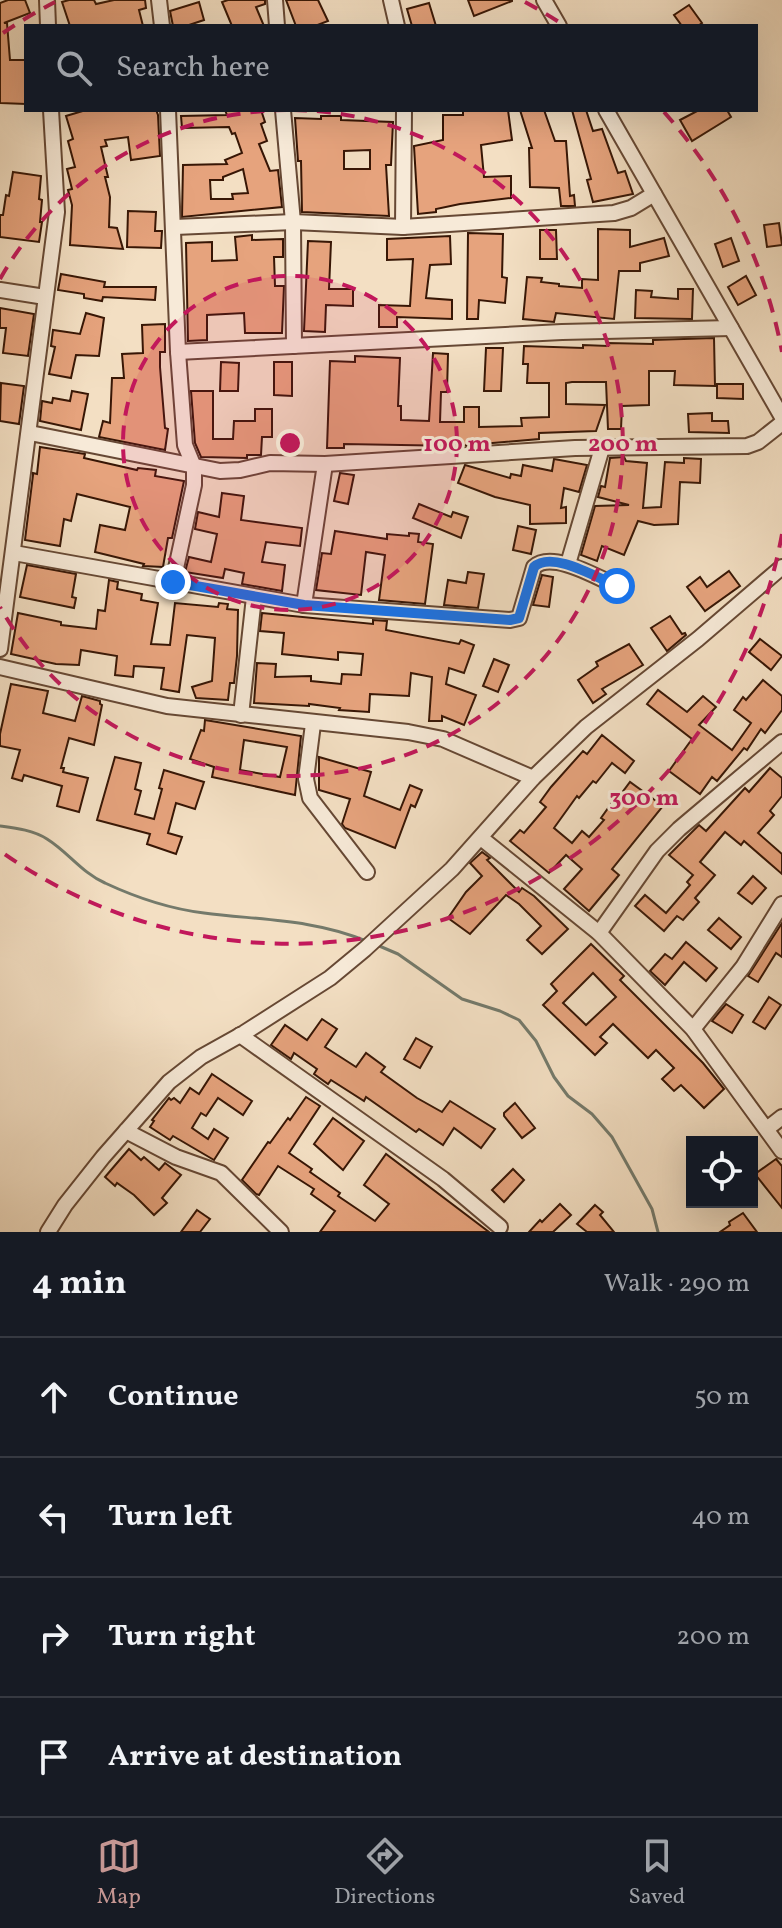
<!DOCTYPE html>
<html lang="en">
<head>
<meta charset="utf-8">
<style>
  body { margin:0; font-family:Vollkorn,serif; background:#242831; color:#f1f3f6 }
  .controls { position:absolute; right:24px; bottom:24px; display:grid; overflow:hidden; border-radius:0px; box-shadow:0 8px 32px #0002 }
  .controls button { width:72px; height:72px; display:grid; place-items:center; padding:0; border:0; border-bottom:2px solid #363941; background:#171b24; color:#f1f3f6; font:40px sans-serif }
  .stop { position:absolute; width:24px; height:24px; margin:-18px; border:6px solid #1a73e8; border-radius:50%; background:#fff }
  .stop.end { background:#1a73e8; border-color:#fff; box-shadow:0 2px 8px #0008 }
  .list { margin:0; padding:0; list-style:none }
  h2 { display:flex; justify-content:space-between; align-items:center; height:104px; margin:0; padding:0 32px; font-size:34px }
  h2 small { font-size:26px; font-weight:400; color:#9ea1a6 }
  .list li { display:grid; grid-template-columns:52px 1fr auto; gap:24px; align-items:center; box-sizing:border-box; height:120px; padding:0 32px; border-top:2px solid #363941 }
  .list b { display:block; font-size:30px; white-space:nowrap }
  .list em { font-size:26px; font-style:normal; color:#9ea1a6 }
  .icon { flex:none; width:44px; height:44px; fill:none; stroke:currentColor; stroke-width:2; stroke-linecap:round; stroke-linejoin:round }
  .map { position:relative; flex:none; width:782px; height:1232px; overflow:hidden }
  .search { position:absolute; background:#171b24; box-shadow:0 8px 32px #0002; left:24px; right:24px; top:24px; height:88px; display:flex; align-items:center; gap:20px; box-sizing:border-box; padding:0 28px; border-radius:0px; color:#9ea1a6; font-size:30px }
  .sheet { height:584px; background:#171b24 }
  nav { display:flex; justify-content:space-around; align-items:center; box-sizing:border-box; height:112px; border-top:2px solid #363941; background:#171b24; font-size:22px; color:#9ea1a6 }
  nav a { display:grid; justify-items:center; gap:4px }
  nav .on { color:#c59692 }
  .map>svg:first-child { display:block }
</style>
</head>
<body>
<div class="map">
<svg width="782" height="1232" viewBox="0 0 782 1232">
  <rect width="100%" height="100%" fill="#f3dfc3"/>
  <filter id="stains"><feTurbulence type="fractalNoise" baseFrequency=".0025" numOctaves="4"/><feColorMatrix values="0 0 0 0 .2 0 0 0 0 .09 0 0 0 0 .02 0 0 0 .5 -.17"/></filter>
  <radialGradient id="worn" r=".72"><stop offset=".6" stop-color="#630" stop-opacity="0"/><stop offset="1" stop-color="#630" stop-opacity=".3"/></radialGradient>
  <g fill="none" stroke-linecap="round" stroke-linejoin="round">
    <g stroke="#747a6b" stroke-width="3">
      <path d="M0 826C15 828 33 830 47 839 68 852 82 873 105 883 135 897 171 909 204 913 258 920 314 919 366 941"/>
      <path d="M377 945 398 954 462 999 500 1011 519 1020 536 1041 554 1077 568 1096 592 1114 612 1137 652 1209 658 1232"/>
    </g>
  </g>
  <g fill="#e6a37d" stroke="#371605" stroke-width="2" fill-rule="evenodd">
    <path d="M8 0H25L30 13 4 23H7L10 60H26V104L0 103V3Z"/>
    <path d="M69 0H94L96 4 114 0H145L146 8 139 10 143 26H70L62 2Z"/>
    <path d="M228 0H265V4L256 7 264 26H232L222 2Z"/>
    <path d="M286 0H318L328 21 315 26H296Z"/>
    <path d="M468 0H512V1L474 16Z"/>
    <path d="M199 2 204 20 186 26H173L170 11Z"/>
    <path d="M429 3 436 26H412L407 9Z"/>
    <path d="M689 5 702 23 698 26H682L674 15Z"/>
    <path d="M86 110H156L158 115 160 156 131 160 128 137 105 140 107 146 101 147 108 177H105L110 197 109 227 117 228 123 249 70 245 72 205 68 190 72 189 67 169 75 167 68 141 73 139 66 116Z"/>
    <path d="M225 110H261L265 122 261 124 267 141 259 144 270 171 278 170 282 207 182 217 183 165 227 164 225 160 242 153 235 133 232 134 229 127 182 128 181 116 227 115ZM243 169 248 193 232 194 233 199H211L210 180H223V177Z"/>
    <path d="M463 110H508L512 140 481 145 484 177 511 176V198L460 204 436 209V212L418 214 414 146 443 140V115H463Z"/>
    <path d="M520 110H544L555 141H566L570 196 574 195 575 206H561L559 188 530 187 529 148H532Z"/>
    <path d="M572 110H586L593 131 602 129 618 173 625 171 633 194 593 202 587 180 591 179Z"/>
    <path d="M699 110H727L731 117 692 141 680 120Z"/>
    <path d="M321 116H341V120L393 122 391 165H386L389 216 302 212 301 161H298L295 118 321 119ZM370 150V169H344V151Z"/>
    <path d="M13 172 41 176 39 199 42 200 40 222H42L39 242 0 237V215H3L6 195 9 196Z"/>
    <path d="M128 211 156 212 155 231H162L161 248 127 247Z"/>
    <path d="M779 223 782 245 767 247 764 225Z"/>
    <path d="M598 229 630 230V247L664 238 669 256 640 263V271H619L614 319 556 313 554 322 523 319 527 277 542 278 541 282 559 284V286L582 288V279L598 280Z"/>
    <path d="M540 230H556L557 259H540Z"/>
    <path d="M468 233 503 234 502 277 507 278 505 303 479 300 478 319H467Z"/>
    <path d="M252 235V240L283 239V257H274L275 286H284L282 333H245L244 313 207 315V340L188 341 186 243 212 242V261L237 260 235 237Z"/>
    <path d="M450 236 451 264 430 265 426 298 452 300V319L397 317V327H379V305L410 306 413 259 387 260V239Z"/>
    <path d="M731 238 739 261 723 267 715 244Z"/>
    <path d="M308 241 331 242 329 289H353V306L326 305 325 332 304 331Z"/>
    <path d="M61 274 105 282 104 287H156L155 300 103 297 102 301 84 298V294L58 290Z"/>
    <path d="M746 276 756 295 738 305 728 287Z"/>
    <path d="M678 289H693L692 319 635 318 636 290 652 291 651 297 678 299Z"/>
    <path d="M0 308 34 314 28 356 3 353 6 328H0Z"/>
    <path d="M86 313 104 318 99 356 76 355 71 378 49 374 55 347 51 346 53 330 80 334Z"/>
    <path d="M165 324V352H160V367L165 428 168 429 165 450 99 437 103 421 110 423 112 378H124L122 354 143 353 142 325Z"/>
    <path d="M714 338 715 386 674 385 675 371H649V405L622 406 621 429H608L606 382H572L566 383V404L605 405 596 431 539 433V439L458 446 344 444V448H327L330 361 355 362V356L400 358 398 406H401V420L429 421 433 353 448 354 447 392H441L440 422H464V407H479V427L522 426 521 418 549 417V383H527L528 364H523L524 346 583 348V345L608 346V343L653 344V340Z"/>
    <path d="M486 348H503L501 391H484Z"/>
    <path d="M221 362 239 363 238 391H220Z"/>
    <path d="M274 362H292V396L274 395Z"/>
    <path d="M1 383 24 386 19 424 0 421Z"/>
    <path d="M717 384H743V399L717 398Z"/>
    <path d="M72 391 88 394 81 430 40 421 42 401 52 403 53 398 70 401Z"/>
    <path d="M191 391H213V439H233L234 421H255V409H272V437H262L261 455H247V458L201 457 195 443Z"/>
    <path d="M712 413V421H728L729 433 689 432 688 414Z"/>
    <path d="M40 447 85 454 84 458 137 470 138 468 156 470 155 476 184 481 172 538H168L163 567 143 566 144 564 95 552 100 525 125 530 130 507 77 494 71 521 64 519 60 546 25 540 33 475V473L37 474Z"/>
    <path d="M624 457 626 461 647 463 643 508 661 507 665 462 684 463V458L701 459 700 483 680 482 678 524 654 525 638 521 624 555 602 546 597 561 581 555 595 506 629 505 598 497 601 486 605 487 610 458Z"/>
    <path d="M554 459 587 465 579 492 564 488 561 508 566 507V523L530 524V505L495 497 458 483 465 465 510 478 511 474 521 476 523 465 552 471Z"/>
    <path d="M340 473 354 475 348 504 334 501Z"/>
    <path d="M222 493 244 496 241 520 302 528 300 546 266 542 262 562 285 565 282 591 242 584 244 573 225 569 223 578 185 572 189 557 211 562 217 534 195 529 198 512 219 517Z"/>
    <path d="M419 504 451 517 453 512 468 517 461 538 413 518Z"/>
    <path d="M518 526 536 530 531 554 513 550Z"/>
    <path d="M335 531 387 539V534L409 536V533L419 534 418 542 433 544 425 604 379 600 385 555 366 552 361 595 316 590 322 553 331 554Z"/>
    <path d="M27 565 76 574 72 597 76 598 74 608 20 597Z"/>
    <path d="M729 571 740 586 705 611 687 587 700 577 707 587Z"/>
    <path d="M468 572 484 574 478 608 444 605 448 580 466 583Z"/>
    <path d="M542 575 553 577 549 607 533 605Z"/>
    <path d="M109 580 118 582 117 589 142 594 141 600 158 603 151 644 170 645 175 603 218 607 219 603 228 604 227 609 238 610 237 656 234 683H230L228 700 196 698 192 687 212 681 215 638 187 635 179 692 161 689 164 668 134 666 133 677 115 675 117 656 81 650 79 665 56 664 11 654 18 613 61 622V625L96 629 98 610 105 611Z"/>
    <path d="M262 613 373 624V620L387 621 386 630 459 644 461 640 474 645 464 673 449 668 446 684 476 695 464 725 442 716V721H429L432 677 411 673 409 696 370 694 369 712 339 710 340 708 309 704V706L254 703 257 663 276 664 275 677 311 676V681L341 684 342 674 361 675 363 654 338 652V660L282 654 284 633 260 631Z"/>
    <path d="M670 616 682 634 685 633 686 635 667 651 651 628Z"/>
    <path d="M760 639 782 656 771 670 749 652Z"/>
    <path d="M629 644 643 665 602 689 606 694 593 703 578 680 598 666 596 662Z"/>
    <path d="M494 659 509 665 498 692 483 686Z"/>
    <path d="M763 680 782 696V710L765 733 761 729 747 750 744 748 717 781 712 777 700 794 669 771 692 739 647 704 658 690 687 712 703 696 716 707 699 725 732 750 751 723 734 710 743 697 746 700Z"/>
    <path d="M11 684 48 691 43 713 75 721 82 696 100 701V704L102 705 94 745 69 738 61 768H64L63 772 88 778 79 812 57 806 62 786 24 775 22 781 12 778 20 750 0 746V734Z"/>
    <path d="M205 720 301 736 295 795 212 777 214 767 190 759 201 730 204 731ZM244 740 287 747 280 777 240 770Z"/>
    <path d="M602 735 634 761 625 773 612 763 596 783 593 781 579 798 577 796 554 828 572 843 582 831 589 837 604 820 601 818 611 804 612 806 630 782 663 806 612 869 619 875 589 911 564 889 582 869 566 855 549 873 510 841 520 830 524 833 546 807 540 802 551 787 583 751 587 754Z"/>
    <path d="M115 757 141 763 135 789 141 791 135 814 154 819 162 789 159 788 164 770 204 782 195 809 176 803 168 833 182 837 176 854 147 844 150 834 97 820Z"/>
    <path d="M319 757 371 772 364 796 400 810 410 785 422 790 415 807 411 805 395 848 345 828 342 824 350 799 319 790Z"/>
    <path d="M770 768 782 778V796L770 811 774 815 758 833 782 854V874L744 841 741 845 725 832 700 862 715 875 695 898 699 902 683 920 677 916 664 931 635 906 645 895 666 913 690 885 687 882 693 875 669 855 699 825 706 831 745 788 749 792Z"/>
    <path d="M482 852 490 858 487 860 519 892 522 888 534 896 568 929 542 954 527 940 541 926 519 904 506 895 470 934 448 918 466 892 482 876 470 863Z"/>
    <path d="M753 876 766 888 752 904 738 893Z"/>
    <path d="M719 918 741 937 731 949 708 930Z"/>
    <path d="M782 923V957L776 953 758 982 748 976Z"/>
    <path d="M686 942 717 968 706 981 684 962 665 985 650 971 665 954 672 959Z"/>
    <path d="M591 944 624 976 620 980 703 1063 724 1089 704 1108 681 1085 674 1091 662 1079 674 1068 656 1050 648 1058 613 1024 600 1037 607 1043 595 1055 543 1005 557 991 551 984ZM593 973 616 997 586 1025 563 1003Z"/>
    <path d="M769 997 781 1005 765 1029 753 1022Z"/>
    <path d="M726 1004 743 1015 732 1033 712 1021Z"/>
    <path d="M322 1019 337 1029 325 1047 356 1067 366 1053 385 1067 381 1072 417 1098 442 1112 450 1101 495 1129 481 1148 454 1128 443 1145 419 1129 416 1132 366 1097 364 1101 331 1080 328 1084 314 1074 317 1069 294 1053 291 1059 271 1045 285 1025 307 1040Z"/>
    <path d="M416 1038 432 1047 420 1068 404 1059Z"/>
    <path d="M212 1074 252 1101 243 1115 218 1098 206 1116 201 1113 192 1128 208 1139 214 1129 228 1138 214 1160 173 1136 170 1140 150 1127 154 1121 152 1120 169 1098 171 1100 174 1098 180 1103 190 1088 199 1094Z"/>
    <path d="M306 1097 320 1106 289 1153 312 1169 310 1172 340 1193 338 1196 375 1221 389 1204 364 1185 386 1154 489 1232H320L335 1211 311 1194 314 1189 278 1166 259 1195 256 1194 242 1180 268 1142 270 1143 288 1118 290 1120Z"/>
    <path d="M515 1103 535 1128 522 1138 504 1116V1113Z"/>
    <path d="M333 1118 364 1141 343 1170 314 1144Z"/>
    <path d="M129 1149 141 1160 144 1157 159 1170 165 1163 181 1175 162 1198 167 1203 154 1215 134 1195 117 1183 115 1186 105 1177Z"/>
    <path d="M776 1159 782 1166V1208L755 1174Z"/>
    <path d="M513 1169 524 1180 504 1202 492 1190Z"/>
    <path d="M560 1204 571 1215 553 1232H529L540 1220 542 1222Z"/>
    <path d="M595 1205 603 1212 600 1215 614 1232H587L577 1224Z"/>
    <path d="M197 1210 210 1219 200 1232H181Z"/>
    <path d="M743 1213 757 1232H720L730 1225 729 1222Z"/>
  </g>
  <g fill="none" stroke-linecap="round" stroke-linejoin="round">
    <g stroke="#664834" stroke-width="18">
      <g id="minor">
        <path d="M47 0 48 26"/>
        <path d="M159 0 162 26"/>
        <path d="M275 0 277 26"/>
        <path d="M391 0 397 26"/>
        <path d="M544 0 559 26"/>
        <path d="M168 110 178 352 185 445 194 467V485L173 582"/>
        <path d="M283 110 293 222 294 346"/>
        <path d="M606 110 782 417"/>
        <path d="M175 227 293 222 403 227 614 213 631 208 654 194"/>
        <path d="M403 227 404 110"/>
        <path d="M0 290 45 297"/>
        <path d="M178 352 562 332 731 328"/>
        <path d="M30 433 220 471 240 470 270 463 325 464 575 448 747 446 758 442 782 423"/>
        <path d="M14 553 304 605 510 620 519 618 534 567C552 550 598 578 617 586"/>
        <path d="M568 564 602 448"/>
        <path d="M304 605 325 464"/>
        <path d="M0 649 57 212 51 110"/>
        <path d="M0 667 167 706 408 732 443 739 533 778"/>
        <path d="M241 715 254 597"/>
        <path d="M313 724 306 779 310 798 367 872"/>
        <path d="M481 838 599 933 693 1029 782 1151"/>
        <path d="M599 933 657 851 679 829 782 742"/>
        <path d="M693 1029 743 967 782 904"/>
        <path d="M240 1035 443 1179 500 1227"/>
        <path d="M768 1128 782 1117"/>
        <path d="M126 1131 176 1157 221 1173 281 1232"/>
        <path d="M48 1232 65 1205 103 1157 169 1082 201 1057 244 1033 330 978 365 949 452 869 533 778 586 727 698 639 782 567"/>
      </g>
    </g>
    <use href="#minor" stroke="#f7ead8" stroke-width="14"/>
  </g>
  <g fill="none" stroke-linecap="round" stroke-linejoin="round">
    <path stroke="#1a73e8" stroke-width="10" d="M173 582 304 605 510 620 519 618 534 567C552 550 597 578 617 586"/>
  </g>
  <circle cx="290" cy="443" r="167" fill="#c2185b" fill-opacity=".12"/>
  <g fill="none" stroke="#c2185b" stroke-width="4" stroke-dasharray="14 10">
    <circle cx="290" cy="443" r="167"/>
    <path d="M0 279A333 333 0 0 1 287 110M293 110A333 333 0 1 1 0 607"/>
    <path d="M782 534A500 500 0 0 1 3 853M3 33A500 500 0 0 1 55 2M525 2A500 500 0 0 1 562 24M664 112A500 500 0 0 1 782 352"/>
  </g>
  <circle cx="290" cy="443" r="12" fill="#c2185b" stroke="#f7ead8" stroke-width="4"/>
  <g font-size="24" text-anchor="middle" font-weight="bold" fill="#c2185b" stroke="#f7ead8" stroke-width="6" stroke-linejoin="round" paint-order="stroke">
    <text x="457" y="451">100 m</text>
    <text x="623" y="451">200 m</text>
    <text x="644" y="805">300 m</text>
  </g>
  <rect width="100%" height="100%" filter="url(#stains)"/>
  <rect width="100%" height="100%" fill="url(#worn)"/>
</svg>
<div class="controls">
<button><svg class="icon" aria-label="locate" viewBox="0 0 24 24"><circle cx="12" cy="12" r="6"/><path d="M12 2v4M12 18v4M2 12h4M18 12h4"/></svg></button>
</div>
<div class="stop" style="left:617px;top:586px"></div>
<div class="stop end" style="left:173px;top:582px"></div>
<div class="search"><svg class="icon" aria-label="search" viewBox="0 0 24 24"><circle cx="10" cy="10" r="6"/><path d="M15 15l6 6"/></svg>Search here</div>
</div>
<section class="sheet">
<h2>4 min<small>Walk · 290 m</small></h2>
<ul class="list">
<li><svg class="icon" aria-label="ahead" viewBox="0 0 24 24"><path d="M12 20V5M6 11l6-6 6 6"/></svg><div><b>Continue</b></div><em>50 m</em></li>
<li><svg class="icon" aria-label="left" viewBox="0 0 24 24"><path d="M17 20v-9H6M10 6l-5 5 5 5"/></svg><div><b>Turn left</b></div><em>40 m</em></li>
<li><svg class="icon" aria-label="right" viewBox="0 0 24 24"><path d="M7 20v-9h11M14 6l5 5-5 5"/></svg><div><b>Turn right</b></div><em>200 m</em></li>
<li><svg class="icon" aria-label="arrive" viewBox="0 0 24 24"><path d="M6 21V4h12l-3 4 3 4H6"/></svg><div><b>Arrive at destination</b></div></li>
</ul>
</section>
<nav>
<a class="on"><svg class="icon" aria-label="map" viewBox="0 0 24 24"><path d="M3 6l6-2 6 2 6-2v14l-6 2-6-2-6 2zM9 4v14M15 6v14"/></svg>Map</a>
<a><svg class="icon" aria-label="directions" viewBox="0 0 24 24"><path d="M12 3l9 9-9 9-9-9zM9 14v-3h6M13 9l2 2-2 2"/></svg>Directions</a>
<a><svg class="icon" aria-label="saved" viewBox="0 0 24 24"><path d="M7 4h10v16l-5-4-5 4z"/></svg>Saved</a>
</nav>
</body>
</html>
